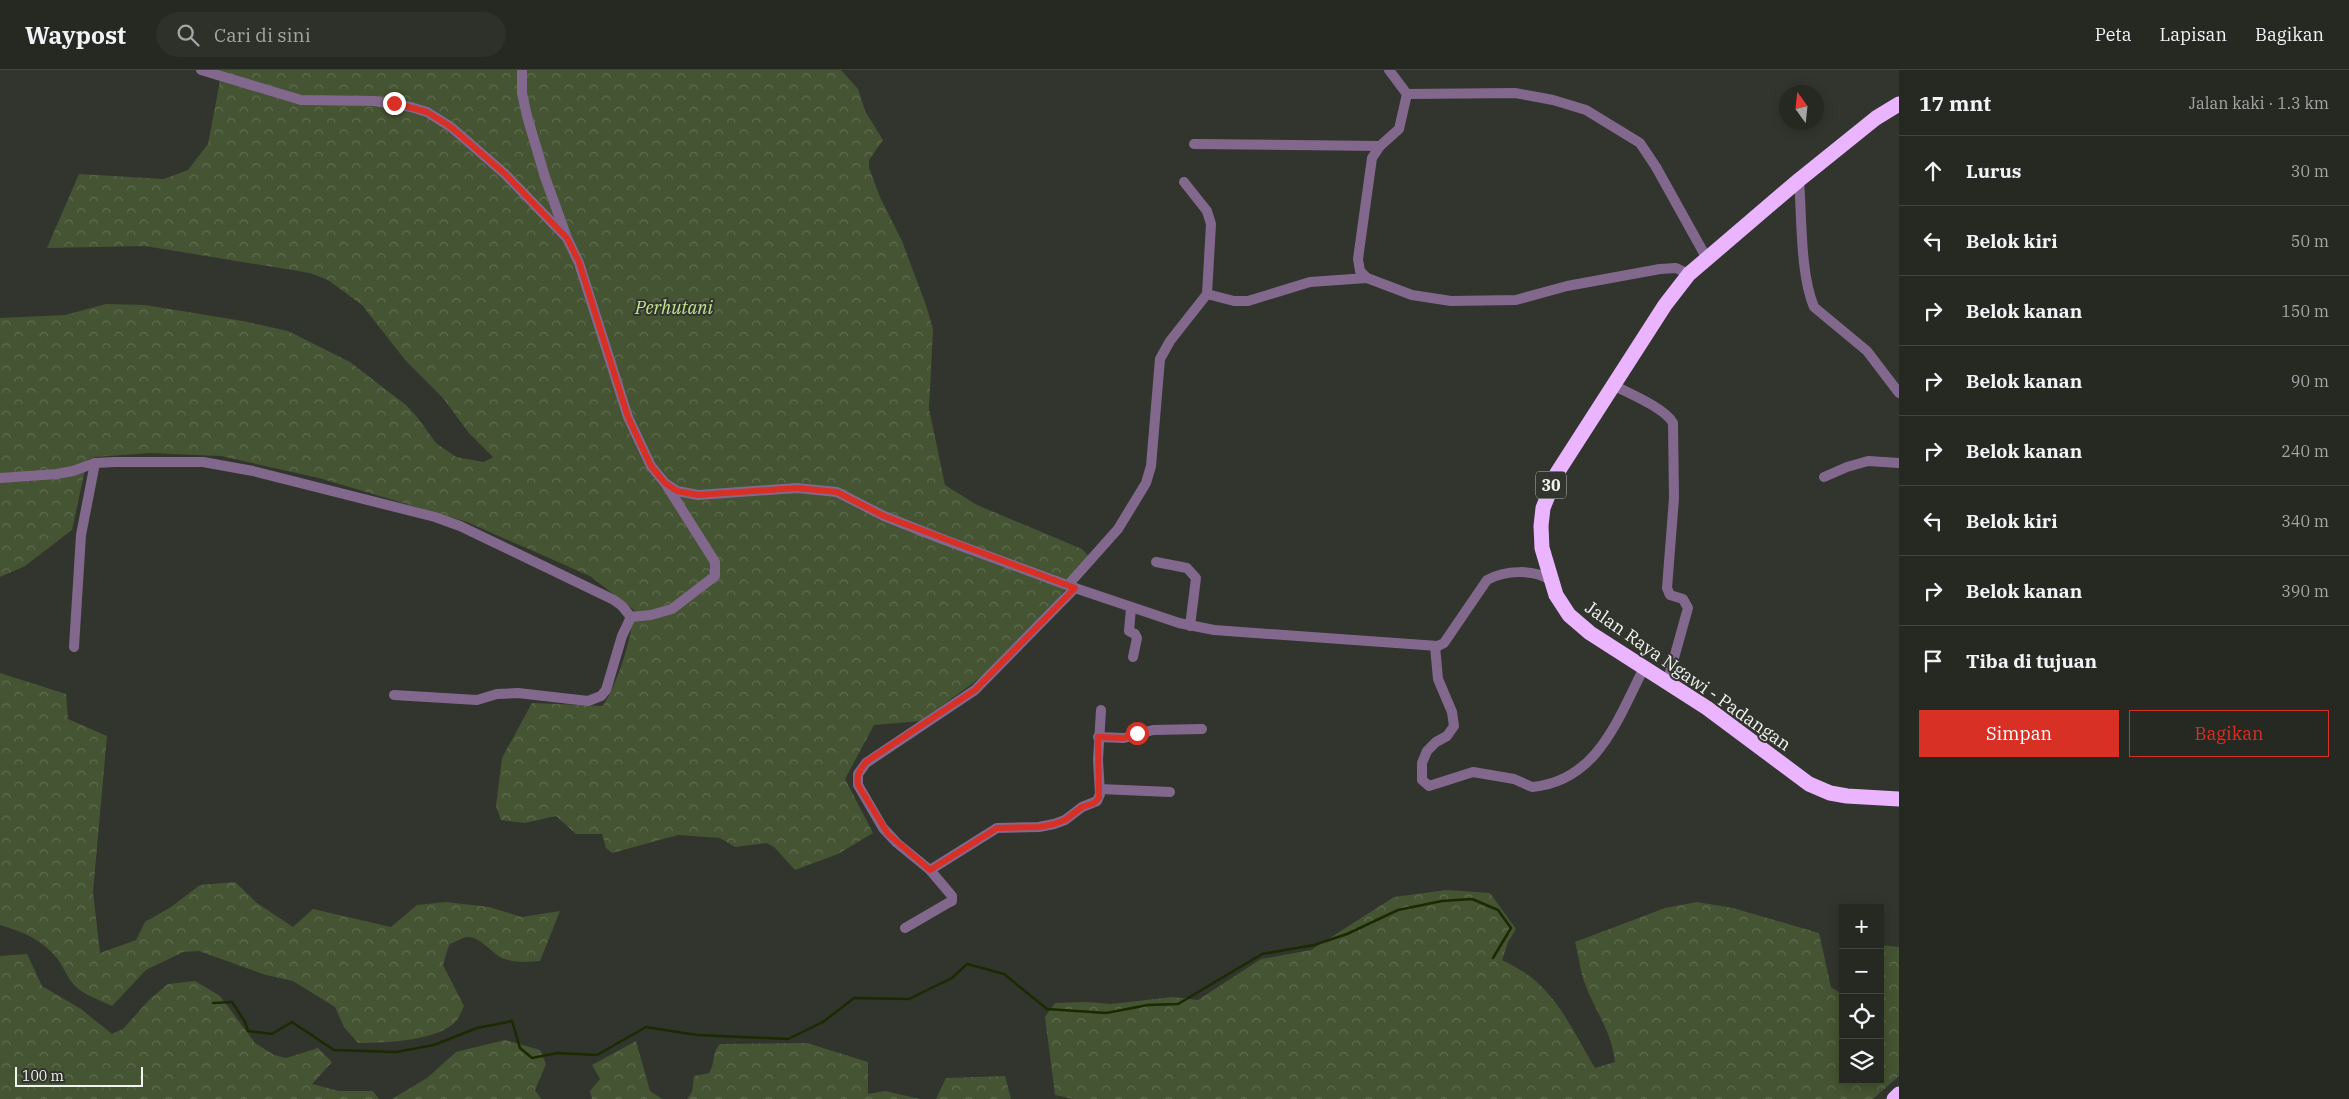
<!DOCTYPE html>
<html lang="id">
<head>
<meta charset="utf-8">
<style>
  body { margin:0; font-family:"IBM Plex Serif",serif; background:#2e302a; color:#f1f3f6 }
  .controls { position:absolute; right:15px; bottom:15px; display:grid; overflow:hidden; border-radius:0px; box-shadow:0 2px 12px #0003 }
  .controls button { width:45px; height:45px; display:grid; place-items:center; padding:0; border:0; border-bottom:1px solid #424440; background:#262822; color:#f1f3f6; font:25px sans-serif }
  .compass { position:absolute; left:1779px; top:15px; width:45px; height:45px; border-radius:50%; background:#262822; box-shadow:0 2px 12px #0003; rotate:345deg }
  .scale { position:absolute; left:15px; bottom:12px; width:128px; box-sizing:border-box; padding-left:5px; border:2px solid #f0f3ee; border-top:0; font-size:14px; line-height:18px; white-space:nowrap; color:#f0f3ee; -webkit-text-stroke:4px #32352e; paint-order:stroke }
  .stop { position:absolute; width:15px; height:15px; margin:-11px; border:4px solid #d93025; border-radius:50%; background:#fff }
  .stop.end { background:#d93025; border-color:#fff; box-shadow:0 1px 5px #0008 }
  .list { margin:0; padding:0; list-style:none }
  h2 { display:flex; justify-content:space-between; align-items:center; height:65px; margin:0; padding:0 20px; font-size:21px }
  h2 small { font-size:16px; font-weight:400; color:#a4a6a5 }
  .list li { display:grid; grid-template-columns:32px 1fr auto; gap:15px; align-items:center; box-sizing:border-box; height:70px; padding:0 20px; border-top:1px solid #424440 }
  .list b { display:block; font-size:19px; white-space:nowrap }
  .list em { font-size:16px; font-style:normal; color:#a4a6a5 }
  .actions { display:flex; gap:10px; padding:15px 20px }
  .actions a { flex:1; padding:11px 0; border:1px solid #d93025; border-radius:0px; text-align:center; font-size:18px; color:#d93025 }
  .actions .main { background:#d93025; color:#fff }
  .icon { flex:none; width:28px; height:28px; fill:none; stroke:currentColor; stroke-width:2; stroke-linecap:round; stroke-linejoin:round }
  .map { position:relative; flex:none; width:1899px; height:1029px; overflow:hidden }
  header { display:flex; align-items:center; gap:30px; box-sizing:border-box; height:70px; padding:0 25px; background:#262822; border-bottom:1px solid #424440 }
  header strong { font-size:24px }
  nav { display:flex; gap:28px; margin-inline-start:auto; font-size:18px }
  .search { width:350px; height:45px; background:#2e302a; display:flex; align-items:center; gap:12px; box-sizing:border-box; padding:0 18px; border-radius:28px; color:#a4a6a5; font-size:19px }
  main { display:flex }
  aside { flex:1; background:#262822 }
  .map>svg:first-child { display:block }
</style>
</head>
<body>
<header>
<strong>Waypost</strong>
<div class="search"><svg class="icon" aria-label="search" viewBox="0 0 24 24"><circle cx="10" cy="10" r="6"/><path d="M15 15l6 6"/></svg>Cari di sini</div>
<nav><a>Peta</a><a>Lapisan</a><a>Bagikan</a></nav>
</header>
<main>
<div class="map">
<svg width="1899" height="1029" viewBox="0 0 1899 1029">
  <defs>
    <pattern id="forest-crowns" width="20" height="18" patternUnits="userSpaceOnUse" patternTransform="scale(1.25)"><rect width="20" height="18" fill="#455432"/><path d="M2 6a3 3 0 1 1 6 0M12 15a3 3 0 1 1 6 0" fill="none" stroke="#606d50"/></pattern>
  </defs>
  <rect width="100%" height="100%" fill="#32352e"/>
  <g fill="url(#forest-crowns)">
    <path d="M220 0H841L858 19 865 41 883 70 869 90V98L880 127 902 171 926 235 933 259 929 339 945 415 977 435 1082 479 1089 487 1055 533 984 605 921 651 874 655 845 709 873 763 838 784 795 800 774 777 767 773 735 777 720 768 678 765 612 783 606 778 602 764H576L556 746 525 753 501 750 496 736 502 688 532 633 603 636C618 612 632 568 634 540L590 506 467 452 319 408 221 386 150 383 95 387 87 390 72 460 25 496 0 507V248L65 245 106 234 145 235 243 251 288 261 350 292 406 335 417 347 436 373 456 387 484 392 493 387 469 363 443 328 406 291 362 235 328 210 310 203 145 176 47 178 79 104 164 109 188 100 208 74 219 16Z"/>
    <path d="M0 603 66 624 68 649 107 666 93 822 100 883 136 870 145 852 171 837 200 815 235 812 257 833 293 857 313 839 391 857 417 835 446 832 489 837 522 847 560 841 540 891C529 892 516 893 505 889 492 885 481 866 467 867 462 868 454 872 449 875L443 895 464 936C462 940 460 946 457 950 440 971 384 973 358 973L344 957 335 937 293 911 266 905 199 881 183 882 146 900 112 936C99 930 84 925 74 915 67 907 63 896 57 888 42 870 22 861 0 855Z"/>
    <path d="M1447 820 1490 823 1516 859 1508 872 1502 890C1510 894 1518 898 1525 903 1559 926 1575 965 1595 998L1615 992C1611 959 1596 943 1585 914 1580 901 1579 886 1575 872L1665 838 1697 832 1733 838 1819 863 1831 917 1843 925V1010H1880V875L1899 877V1006L1873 1029H1074L1055 1025 1045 947 1055 933 1087 932 1111 934 1173 927 1198 930 1261 889 1311 880 1394 827Z"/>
    <path d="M27 884 42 916 81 939 112 964 123 959 149 930 168 914 195 911 220 926 255 973 274 985 286 988 318 978 332 992 312 1014 339 1021H373L379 1029H0V886Z"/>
    <path d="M505 970 540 980 546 994 535 1020 541 1029H392L427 1008 456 982Z"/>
    <path d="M636 971 650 1021 662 1029H592L590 1021 600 1009 592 995Z"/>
    <path d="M807 973 868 992V1024L885 1021 920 1029H687L692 1022 694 1006 709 1003C716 992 711 984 720 974Z"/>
    <path d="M1005 1006 1011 1029H936L946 1008Z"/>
  </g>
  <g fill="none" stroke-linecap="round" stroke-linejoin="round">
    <path stroke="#1b2a00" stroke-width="2.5" d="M213 933 232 932 245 952 248 961 272 964 292 952 334 980 396 982 434 975 477 958 512 951 520 978 532 988 557 983 597 985 646 957 697 965 788 969 823 952 854 928 909 929 952 908 967 894 1004 904 1047 939 1106 943 1148 935 1178 934 1262 884 1314 875 1347 864 1398 840 1442 831 1472 829 1498 840 1511 858 1493 888"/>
    <g stroke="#83688e" stroke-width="10">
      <path d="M201 0 301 30 375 31 411 37 427 42 451 57 505 104 564 165"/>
      <path d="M522 0V23L527 46 545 107 567 168 579 193 628 347 651 396 665 413 677 421 698 425 797 418 837 422 884 446 942 469 1075 518 1179 553 1214 560 1438 576 1444 573 1487 510C1505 500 1534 499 1550 510"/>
      <path d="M1389 0 1407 24 1399 59 1380 76 1372 88 1358 189 1360 201 1367 208 1412 225 1451 231 1516 230 1567 216 1660 199 1676 198 1689 204"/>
      <path d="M1407 24 1515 23 1553 30 1586 40 1640 73 1656 97 1706 187"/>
      <path d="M1194 74 1380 76"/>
      <path d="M1799 110C1802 147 1800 204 1814 237L1867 281 1899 323"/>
      <path d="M1207 224 1234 231H1248L1310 212 1367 208"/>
      <path d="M1613 315C1628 323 1665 338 1673 353L1674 428 1667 518 1670 525 1683 529 1688 538 1667 613"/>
      <path d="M1824 407 1847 397 1868 391 1899 393"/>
      <path d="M0 408 57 404 73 401 95 393 115 392H203L253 401 435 447 460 456 614 530 622 536 631 547"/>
      <path d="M1156 492 1187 498 1196 508 1190 556"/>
      <path d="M1068 515 1118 459 1146 413 1151 396 1160 289 1170 271 1207 224 1211 154 1207 141 1184 112"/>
      <path d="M1131 538 1129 561 1135 564 1137 568 1133 587"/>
      <path d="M1435 576 1438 609 1452 642 1454 656 1447 666 1436 672 1427 681 1422 693V710L1429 716 1473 702 1514 709 1532 717C1598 711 1618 648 1644 598"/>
      <path d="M74 577 81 465 95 393"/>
      <path d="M394 625 477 630 497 624 518 623 588 631 601 626 606 620 622 566 631 547 651 545 672 539 715 506V492L667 416"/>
      <path d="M1098 667 1124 668 1153 660 1202 659"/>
      <path d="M1100 719 1170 722"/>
      <path d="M930 800 997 758 1039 757 1054 754 1065 750 1082 737 1097 731 1100 724 1098 690 1101 640"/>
      <path d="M905 858 948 833 952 831V826L930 800 897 773 883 758 858 715V704L866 693 975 620 1075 518"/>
    </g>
    <g stroke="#eab4ff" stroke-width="15">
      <path d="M1899 34 1876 48 1799 110 1689 204 1665 235 1557 403 1543 438 1541 456 1542 478 1556 525 1569 545 1590 563 1707 638 1809 714 1830 723 1847 726 1899 729"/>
      <path d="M1894 1029 1899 1024"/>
    </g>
  </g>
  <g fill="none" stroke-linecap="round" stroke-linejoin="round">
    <path stroke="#d93025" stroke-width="6" d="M394 33 427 42 451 57 505 104 567 168 579 192 628 347 651 396 665 413 677 421 698 425 797 418 837 422 884 446 1075 518 975 620 866 692C860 700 856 705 858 715L888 764 930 800 997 758 1039 757 1054 754 1065 750 1082 737 1094 733 1099 728 1098 667 1124 668 1137 663"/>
  </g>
  <g text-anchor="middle" stroke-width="4" stroke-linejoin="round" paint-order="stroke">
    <rect fill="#32352e" stroke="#b7bab4" stroke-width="1" x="1536" y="401.5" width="30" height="27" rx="4"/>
    <g font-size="16" font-weight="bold" fill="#f0f3ee">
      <text x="1551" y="421">30</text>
    </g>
    <g font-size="18" font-style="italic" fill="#c2e591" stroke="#32352e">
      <text x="674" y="244">Perhutani</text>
    </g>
    <g font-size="18" fill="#f0f3ee" stroke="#32352e">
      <text transform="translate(1688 606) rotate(35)" y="6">Jalan Raya Ngawi - Padangan</text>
    </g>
  </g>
</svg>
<div class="controls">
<button>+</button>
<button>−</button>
<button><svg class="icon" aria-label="locate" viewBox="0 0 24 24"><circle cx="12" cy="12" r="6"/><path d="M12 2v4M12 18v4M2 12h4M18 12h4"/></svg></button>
<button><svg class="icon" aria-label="layers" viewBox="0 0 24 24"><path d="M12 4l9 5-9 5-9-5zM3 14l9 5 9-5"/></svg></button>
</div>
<svg class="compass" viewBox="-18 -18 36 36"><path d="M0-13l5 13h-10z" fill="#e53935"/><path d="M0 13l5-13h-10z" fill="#a4a6a5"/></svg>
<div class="scale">100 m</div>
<div class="stop" style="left:1137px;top:663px"></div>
<div class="stop end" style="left:394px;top:33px"></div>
</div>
<aside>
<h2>17 mnt<small>Jalan kaki · 1.3 km</small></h2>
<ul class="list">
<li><svg class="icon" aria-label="ahead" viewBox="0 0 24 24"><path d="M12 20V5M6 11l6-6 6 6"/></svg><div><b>Lurus</b></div><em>30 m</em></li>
<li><svg class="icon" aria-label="left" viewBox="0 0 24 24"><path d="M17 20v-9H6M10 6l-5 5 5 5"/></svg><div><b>Belok kiri</b></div><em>50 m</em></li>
<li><svg class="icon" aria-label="right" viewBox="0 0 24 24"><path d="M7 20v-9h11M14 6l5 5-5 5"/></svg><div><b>Belok kanan</b></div><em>150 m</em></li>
<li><svg class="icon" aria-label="right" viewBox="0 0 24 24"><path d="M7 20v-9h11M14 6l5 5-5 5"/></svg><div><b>Belok kanan</b></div><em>90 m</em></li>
<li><svg class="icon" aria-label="right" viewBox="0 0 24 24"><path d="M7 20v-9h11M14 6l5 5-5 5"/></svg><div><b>Belok kanan</b></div><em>240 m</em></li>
<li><svg class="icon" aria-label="left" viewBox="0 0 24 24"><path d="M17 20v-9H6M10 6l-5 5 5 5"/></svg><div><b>Belok kiri</b></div><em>340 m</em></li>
<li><svg class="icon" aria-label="right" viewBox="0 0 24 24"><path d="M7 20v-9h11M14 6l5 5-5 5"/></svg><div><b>Belok kanan</b></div><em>390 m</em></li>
<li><svg class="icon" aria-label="arrive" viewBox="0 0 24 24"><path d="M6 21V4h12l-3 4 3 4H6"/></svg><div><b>Tiba di tujuan</b></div></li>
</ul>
<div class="actions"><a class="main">Simpan</a><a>Bagikan</a></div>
</aside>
</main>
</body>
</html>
